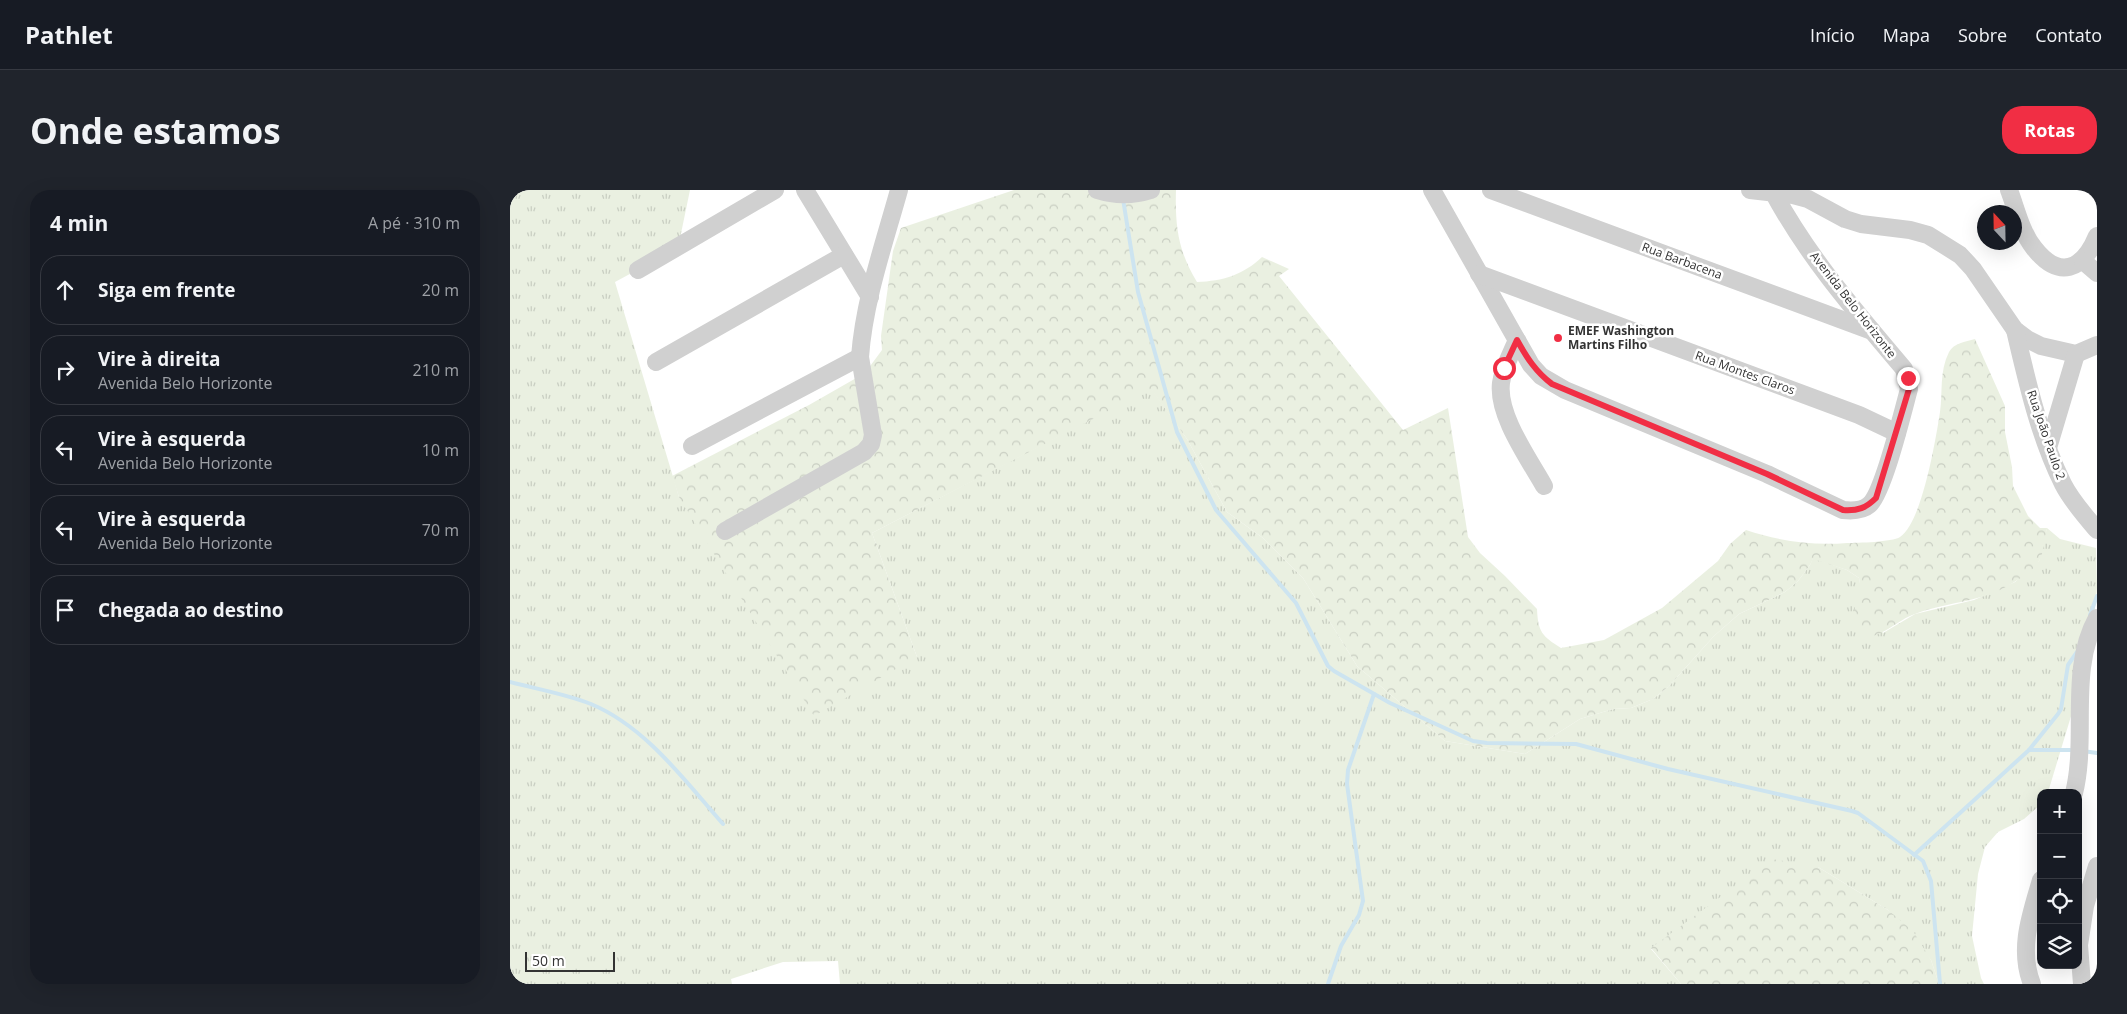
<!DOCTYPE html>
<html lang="pt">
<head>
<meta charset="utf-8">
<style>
  body { margin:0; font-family:"Open Sans",sans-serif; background:#20242c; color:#f1f3f6 }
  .controls { position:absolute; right:15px; bottom:15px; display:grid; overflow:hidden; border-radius:10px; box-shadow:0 5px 20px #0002 }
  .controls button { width:45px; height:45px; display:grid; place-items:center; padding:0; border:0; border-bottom:1px solid #363941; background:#171b24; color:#f1f3f6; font:25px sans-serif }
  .compass { position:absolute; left:1467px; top:15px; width:45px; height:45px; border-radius:50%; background:#171b24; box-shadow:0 5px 20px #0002; rotate:338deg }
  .scale { position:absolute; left:15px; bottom:12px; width:90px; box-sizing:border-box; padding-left:5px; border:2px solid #333; border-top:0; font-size:14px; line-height:18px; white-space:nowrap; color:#333; -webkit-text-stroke:4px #fff; paint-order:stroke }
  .stop { position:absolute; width:15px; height:15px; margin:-11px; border:4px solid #f12e44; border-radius:50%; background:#fff }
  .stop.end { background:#f12e44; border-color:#fff; box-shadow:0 1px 5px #0008 }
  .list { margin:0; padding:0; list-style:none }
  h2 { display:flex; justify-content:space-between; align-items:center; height:65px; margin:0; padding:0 20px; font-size:21px }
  h2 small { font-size:16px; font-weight:400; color:#9ea1a6 }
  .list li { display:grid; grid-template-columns:32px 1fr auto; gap:15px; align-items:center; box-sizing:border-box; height:70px; margin:0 10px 10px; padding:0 10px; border:1px solid #363941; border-radius:20px }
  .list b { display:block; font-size:19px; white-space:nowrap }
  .list p { margin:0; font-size:16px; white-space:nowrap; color:#9ea1a6 }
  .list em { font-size:16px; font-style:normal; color:#9ea1a6 }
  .icon { flex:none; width:28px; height:28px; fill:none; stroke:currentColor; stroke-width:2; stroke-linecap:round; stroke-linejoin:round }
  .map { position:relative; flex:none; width:1587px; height:794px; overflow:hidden; border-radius:20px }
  header { display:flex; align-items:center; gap:30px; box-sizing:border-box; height:70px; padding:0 25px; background:#171b24; border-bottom:1px solid #363941 }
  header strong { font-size:24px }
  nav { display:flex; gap:28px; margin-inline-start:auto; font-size:18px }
  .intro { display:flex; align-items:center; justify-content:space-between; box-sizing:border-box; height:120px; padding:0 30px }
  h1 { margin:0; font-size:35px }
  .button { padding:12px 22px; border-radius:20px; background:#f12e44; color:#fff; font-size:18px; font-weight:700 }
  main { display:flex; gap:30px; padding:0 30px }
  aside { flex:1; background:#171b24; border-radius:20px; box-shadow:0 5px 20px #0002 }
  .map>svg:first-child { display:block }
</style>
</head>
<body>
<header>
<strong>Pathlet</strong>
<nav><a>Início</a><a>Mapa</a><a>Sobre</a><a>Contato</a></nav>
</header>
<div class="intro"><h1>Onde estamos</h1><a class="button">Rotas</a></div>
<main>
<aside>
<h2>4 min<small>A pé · 310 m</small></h2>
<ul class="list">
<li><svg class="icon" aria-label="ahead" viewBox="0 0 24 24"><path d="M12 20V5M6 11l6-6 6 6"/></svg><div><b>Siga em frente</b></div><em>20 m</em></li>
<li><svg class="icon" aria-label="right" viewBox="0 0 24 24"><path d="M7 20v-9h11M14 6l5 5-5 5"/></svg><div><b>Vire à direita</b><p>Avenida Belo Horizonte</p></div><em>210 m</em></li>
<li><svg class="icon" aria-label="left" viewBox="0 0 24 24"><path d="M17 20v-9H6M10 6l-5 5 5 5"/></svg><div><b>Vire à esquerda</b><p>Avenida Belo Horizonte</p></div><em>10 m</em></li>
<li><svg class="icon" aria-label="left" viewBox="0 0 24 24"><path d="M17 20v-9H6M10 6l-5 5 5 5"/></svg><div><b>Vire à esquerda</b><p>Avenida Belo Horizonte</p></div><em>70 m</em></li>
<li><svg class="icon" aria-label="arrive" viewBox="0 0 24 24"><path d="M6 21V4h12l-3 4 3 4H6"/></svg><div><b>Chegada ao destino</b></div></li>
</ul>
</aside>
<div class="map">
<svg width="1587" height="794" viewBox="0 0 1587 794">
  <defs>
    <pattern id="grass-tufts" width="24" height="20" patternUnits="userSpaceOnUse" patternTransform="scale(1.25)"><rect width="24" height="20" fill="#eaf0e1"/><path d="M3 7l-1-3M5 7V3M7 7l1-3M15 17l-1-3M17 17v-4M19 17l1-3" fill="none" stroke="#c9cec2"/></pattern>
    <pattern id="forest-crowns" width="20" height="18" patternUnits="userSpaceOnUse" patternTransform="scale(1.25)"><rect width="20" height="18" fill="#eaf0e1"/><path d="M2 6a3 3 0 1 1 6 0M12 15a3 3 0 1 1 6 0" fill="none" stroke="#c9cec2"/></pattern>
  </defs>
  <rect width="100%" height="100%" fill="#fff"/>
  <path fill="url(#grass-tufts)" d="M0 0H180L168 58 105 92 169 307 407 467 362 343 641 198 677 249 717 322 753 348 793 388 847 476 935 551 1015 564 1070 529 1103 519 1121 518 1143 509 1159 496 1204 446 1229 424 1275 402 1288 391 1300 375 1303 368 1337 380 1349 388 1351 399 1373 443 1405 424 1464 410 1505 392 1529 371 1537 338 1550 349 1586 358 1587 398 1585 417 1576 442 1565 513 1539 599 1538 603H1531V614L1514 629 1488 642 1475 657 1468 684 1462 746 1471 788 1474 794H1429L1421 770 1378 720 1308 677 1141 759 1171 794H330L328 771 273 772 221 789 222 794H0Z"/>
  <g fill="url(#forest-crowns)">
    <path d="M504 0H666C665 36 668 61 687 92 713 91 733 85 752 67L779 79 769 86 893 240 938 218 958 347 970 363 995 386 1027 419C1028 442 1032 446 1051 458L1094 450 1152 418 1208 371 1220 354 1236 340C1269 351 1303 356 1337 353 1348 353 1382 352 1390 347 1412 333 1426 248 1430 222 1433 202 1429 182 1439 162 1444 153 1455 152 1465 149L1495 216V242L1502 277 1503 296 1518 326 1530 338H1537C1535 348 1534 362 1529 371 1525 379 1516 384 1509 389 1473 414 1442 410 1405 424 1387 430 1374 447 1354 447L1342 433C1343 417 1352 404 1349 388L1337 380 1303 369 1300 375 1288 391 1275 402 1229 424 1204 446 1159 496 1143 509 1121 518 1103 519 1070 529 1015 564 935 551 847 476 793 388 753 348 717 322 677 249 641 199 362 343 407 467 304 526 169 307 162 286 299 215 355 183 372 160 371 146 383 61 391 38Z"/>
    <path d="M1262 669 1308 677 1378 720 1403 741 1421 770 1429 794H1171L1141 758Z"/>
  </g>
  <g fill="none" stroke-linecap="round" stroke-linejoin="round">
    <g stroke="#cde4f0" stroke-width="4">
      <path d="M613 9 628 102 667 242 706 320 786 413 818 476 824 481 880 513 963 551 977 553 1066 554 1158 579 1342 621 1348 623 1413 671 1421 691 1430 794"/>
      <path d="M1580 425 1587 406"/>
      <path d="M0 492C27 499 56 504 81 514 136 537 175 591 213 634"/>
      <path d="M1519 560H1564"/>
      <path d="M1573 561 1587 563"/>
      <path d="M1404 665 1519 560 1548 524 1551 519 1558 475 1567 462"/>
      <path d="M818 794 831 756 849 725 853 711 837 594 838 580 864 504"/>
    </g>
    <g stroke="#d0d0d0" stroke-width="18">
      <path d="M295 0 360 107"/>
      <path d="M587 0C606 6 622 6 641 0"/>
      <path d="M922 0 1021 175 1031 186 1055 200 1257 284 1333 320C1342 321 1352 321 1359 315 1373 304 1393 221 1399 199L1394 179C1346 122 1297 66 1262 0"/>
      <path d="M981 0 1362 141"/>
      <path d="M1240 0 1283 5 1298 9 1335 29 1351 34 1400 40 1418 45 1450 65 1463 79 1505 140 1517 149 1531 156 1566 164 1587 155"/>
      <path d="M1499 0C1506 18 1511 42 1524 58 1549 90 1573 80 1587 46"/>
      <path d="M1573 71 1587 83"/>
      <path d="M128 80 265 0"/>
      <path d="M969 84 1349 225 1387 243"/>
      <path d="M1505 140C1517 191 1529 246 1553 294 1561 310 1575 326 1587 340"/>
      <path d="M1007 150C1001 164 993 178 991 193 987 225 1019 269 1034 296"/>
      <path d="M146 172 334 65"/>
      <path d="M182 256 350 167"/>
      <path d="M1538 258 1566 164"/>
      <path d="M215 341 354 262 361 254 363 245 350 167C354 111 374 54 389 0"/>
      <path d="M1564 603C1578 547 1558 480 1587 428"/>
      <path d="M1522 794C1508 759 1521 724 1531 690"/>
      <path d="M1572 794 1569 755 1575 716 1587 676"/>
    </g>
  </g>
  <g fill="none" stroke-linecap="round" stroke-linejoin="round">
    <path stroke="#f12e44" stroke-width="6" d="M994 178 1007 150C1017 168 1026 182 1042 194L1257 284 1333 320C1348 321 1356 318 1366 308L1399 199 1398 188"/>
  </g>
  <circle fill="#f12e44" stroke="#fff" stroke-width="2" cx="1048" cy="148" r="5"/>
  <g text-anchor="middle" stroke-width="5" stroke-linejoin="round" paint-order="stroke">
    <g font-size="12" fill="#333" stroke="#fff">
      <text transform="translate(1172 71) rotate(20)" y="4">Rua Barbacena</text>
      <text transform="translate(1343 115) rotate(52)" y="4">Avenida Belo Horizonte</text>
      <text transform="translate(1235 183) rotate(20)" y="4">Rua Montes Claros</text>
      <text transform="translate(1536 245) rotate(71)" y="4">Rua João Paulo 2</text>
    </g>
    <g font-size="12" font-weight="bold" fill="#333" stroke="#fff" text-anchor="start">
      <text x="1058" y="145">EMEF Washington<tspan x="1058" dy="14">Martins Filho</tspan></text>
    </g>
  </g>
</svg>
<div class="controls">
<button>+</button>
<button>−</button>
<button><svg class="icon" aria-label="locate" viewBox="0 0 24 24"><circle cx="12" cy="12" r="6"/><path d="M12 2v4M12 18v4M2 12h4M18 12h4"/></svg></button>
<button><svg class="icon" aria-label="layers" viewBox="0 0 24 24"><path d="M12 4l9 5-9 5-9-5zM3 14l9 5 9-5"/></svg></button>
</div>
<svg class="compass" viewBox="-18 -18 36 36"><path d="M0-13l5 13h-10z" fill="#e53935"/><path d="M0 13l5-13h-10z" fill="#9ea1a6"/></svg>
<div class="scale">50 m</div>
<div class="stop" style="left:994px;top:178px"></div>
<div class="stop end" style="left:1398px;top:188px"></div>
</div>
</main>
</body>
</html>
